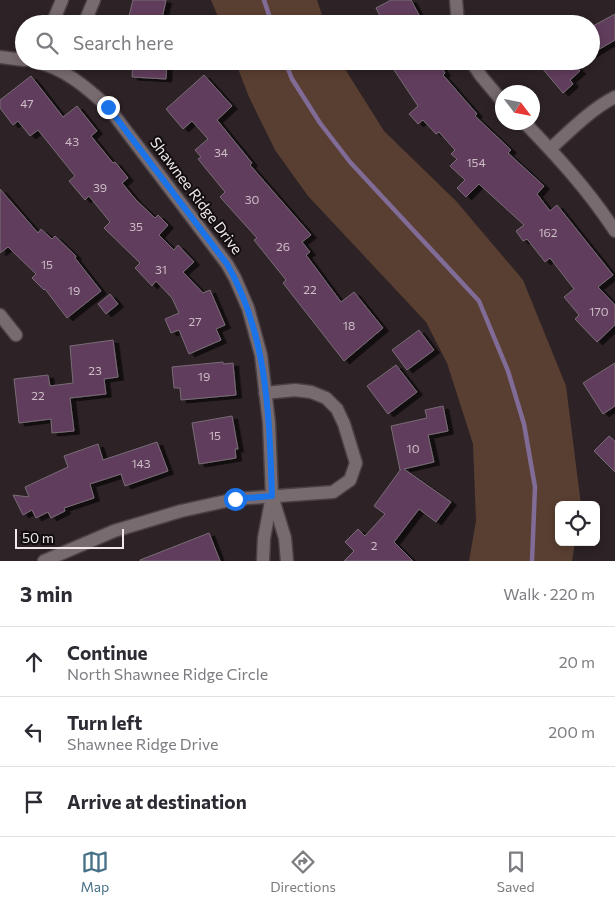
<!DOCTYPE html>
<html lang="en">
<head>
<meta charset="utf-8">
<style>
  body { margin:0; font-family:Commissioner,sans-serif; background:#f7f7f7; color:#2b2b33 }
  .controls { position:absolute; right:15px; bottom:15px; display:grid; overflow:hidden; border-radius:8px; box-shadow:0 2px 8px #0003 }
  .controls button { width:45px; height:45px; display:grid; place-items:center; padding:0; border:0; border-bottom:1px solid #e1e1e2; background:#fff; color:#2b2b33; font:25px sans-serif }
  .compass { position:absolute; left:495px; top:85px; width:45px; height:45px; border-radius:50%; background:#fff; box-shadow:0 2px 8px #0003; rotate:122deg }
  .scale { position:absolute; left:15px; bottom:12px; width:109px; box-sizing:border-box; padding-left:5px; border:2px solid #f0e8ea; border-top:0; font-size:14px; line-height:18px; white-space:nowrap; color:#f0e8ea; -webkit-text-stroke:4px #120d0f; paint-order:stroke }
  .stop { position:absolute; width:15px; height:15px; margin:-11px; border:4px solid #1a73e8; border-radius:50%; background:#fff }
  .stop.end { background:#1a73e8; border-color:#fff; box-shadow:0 1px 5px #0008 }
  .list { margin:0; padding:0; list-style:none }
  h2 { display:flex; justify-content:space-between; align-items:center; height:65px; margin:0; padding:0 20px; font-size:21px }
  h2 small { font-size:16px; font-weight:400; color:#7c7c81 }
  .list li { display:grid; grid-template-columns:32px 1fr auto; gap:15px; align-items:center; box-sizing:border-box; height:70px; padding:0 20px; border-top:1px solid #e1e1e2 }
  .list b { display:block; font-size:19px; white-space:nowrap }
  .list p { margin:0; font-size:16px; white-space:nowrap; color:#7c7c81 }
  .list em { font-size:16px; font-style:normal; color:#7c7c81 }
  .icon { flex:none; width:28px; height:28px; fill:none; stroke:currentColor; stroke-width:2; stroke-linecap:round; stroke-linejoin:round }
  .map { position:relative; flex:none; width:615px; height:561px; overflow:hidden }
  .search { position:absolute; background:#fff; box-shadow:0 2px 8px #0003; left:15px; right:15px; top:15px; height:55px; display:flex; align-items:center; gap:12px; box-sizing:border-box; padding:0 18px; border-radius:28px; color:#7c7c81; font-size:19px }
  .sheet { height:275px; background:#fff }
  nav { display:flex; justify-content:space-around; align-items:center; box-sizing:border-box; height:70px; border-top:1px solid #e1e1e2; background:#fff; font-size:14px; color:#7c7c81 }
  nav a { display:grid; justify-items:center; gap:2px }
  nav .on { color:#467088 }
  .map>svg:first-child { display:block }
</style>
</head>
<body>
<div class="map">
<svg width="615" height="561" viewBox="0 0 615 561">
  <defs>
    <filter id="shadow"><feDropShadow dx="5.5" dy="3" stdDeviation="0" flood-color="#0009"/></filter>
  </defs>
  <rect width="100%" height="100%" fill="#2d2226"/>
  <g fill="#593f31">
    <path d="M211 0H317L325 24H221Z"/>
    <path d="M235 61H340L384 131 456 201 523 280 566 386 581 505H559V542H575L572 561H469L476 521 473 444 447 363 426 322 308 196 275 150 249 97Z"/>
  </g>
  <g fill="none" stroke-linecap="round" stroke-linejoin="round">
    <g stroke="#816c97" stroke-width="4.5">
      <path d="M264 0 272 24"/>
      <path d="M285 61 292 79 320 123 350 162 479 301 508 371 524 424 535 487 532 561"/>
    </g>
  </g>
  <g fill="#613c5b" stroke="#786d76" filter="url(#shadow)">
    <path d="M133 0H166L161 23 129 16Z"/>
    <path d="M391 0H411L419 15 410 20 412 24H384L376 8Z"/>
    <path d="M615 14V40L591 54V27Z"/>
    <path d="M133 61H167L166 79 132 77Z"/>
    <path d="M388 61H437L445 73 443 75 477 114 475 116 511 150 508 153 544 186 537 194 550 211 557 205 613 275 598 287 615 305V325L597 342 575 319 579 315 564 297 574 289 550 258 545 262 527 239 523 241 516 231 524 225 479 184 466 197 457 188 465 180 450 166 457 159 451 154 455 150 439 132 436 134 423 120 418 124 409 114 418 106Z"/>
    <path d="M536 61H571L580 71 570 80 573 84 563 93Z"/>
    <path d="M204 75 232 106 217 120 252 163 250 165 311 235 302 242 310 252 306 255 341 302 354 292 383 328 344 361 283 283 286 280 254 240 257 238 220 197 225 192 198 159 201 157 195 150 208 139 192 121 183 129 166 109Z"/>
    <path d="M31 76 63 117 77 106 97 131 91 136 113 163 115 162 128 178 122 183 136 200 155 218 158 215 168 225 159 235 174 250 178 245 194 262 183 272 203 293 210 290 225 325 216 329 221 340 189 354 179 330 171 333 165 319 179 313 172 298 156 281 152 286 135 268 140 263 104 228 110 222 89 196 85 200 69 181 75 176 38 130 30 136 18 121 13 125 0 108V100Z"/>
    <path d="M0 189 38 233 41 229 52 239 55 236 76 256 75 258 101 291 67 318 45 289 44 290 32 278 36 274 8 247 0 253Z"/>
    <path d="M110 294 118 304 106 314 98 304Z"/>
    <path d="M419 330 434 350 407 370 392 350Z"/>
    <path d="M113 340 118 377 104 379 106 394 70 398 74 431 52 433 51 419 19 423 14 379 48 375 50 386 73 383 70 346Z"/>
    <path d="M223 362V364L233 363 236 395 181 400 180 388H174L172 367Z"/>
    <path d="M615 363V406L603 414 583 383Z"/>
    <path d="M396 365 417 392 388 414 367 386Z"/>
    <path d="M443 406 448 431 428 435 434 462 404 469 451 502 436 522 419 509 394 542 413 561H344L354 551 345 542 358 529 365 536 385 514 374 506 401 469 400 470 391 426 427 418 425 410Z"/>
    <path d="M232 416 238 449H235L236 458 199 464 192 423Z"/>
    <path d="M609 436 615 441V472L594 451Z"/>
    <path d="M157 442 168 471 125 486 121 474 90 484 94 498 64 508 65 511 51 518 48 512 36 518 32 510 23 515 13 495 29 497 25 487 68 467 64 456 98 444 103 460Z"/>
    <path d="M209 533 220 561H140V560Z"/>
  </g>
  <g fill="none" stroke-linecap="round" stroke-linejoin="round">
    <g stroke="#4a4144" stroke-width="15">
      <g id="minor">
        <path d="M456 0 458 24"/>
        <path d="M52 24 62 0"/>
        <path d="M84 24 94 0"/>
        <path d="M0 57 24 60"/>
        <path d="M33 61C64 68 85 86 108 107L227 264 235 278 248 308 261 355 269 423 272 496 264 538 263 561"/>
        <path d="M471 61 481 76 502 101"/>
        <path d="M524 122C557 156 589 191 615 231"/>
        <path d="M550 149C571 130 590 110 615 97"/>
        <path d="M0 315 16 335"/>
        <path d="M273 499 285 538 287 561"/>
        <path d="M44 561 114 531 181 511 235 499 333 492 350 480 356 463 344 424 337 409 326 398 311 392 295 390 265 393"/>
      </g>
    </g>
    <use href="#minor" stroke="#786b6f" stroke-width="12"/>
  </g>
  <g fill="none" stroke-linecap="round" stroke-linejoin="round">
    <path stroke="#1a73e8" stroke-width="6" d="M108 107 227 264C268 336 269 415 272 496L235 499"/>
  </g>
  <g text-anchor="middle" stroke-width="4" stroke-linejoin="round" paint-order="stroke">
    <g font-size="12" fill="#ccbdc6">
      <text x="27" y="108">47</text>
      <text x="72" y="146">43</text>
      <text x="221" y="157">34</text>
      <text x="476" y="167">154</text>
      <text x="100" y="192">39</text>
      <text x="252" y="204">30</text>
      <text x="136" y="231">35</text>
      <text x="548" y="237">162</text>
      <text x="283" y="251">26</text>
      <text x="47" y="269">15</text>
      <text x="161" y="274">31</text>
      <text x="310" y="294">22</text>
      <text x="74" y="295">19</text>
      <text x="599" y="316">170</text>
      <text x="195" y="326">27</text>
      <text x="349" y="330">18</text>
      <text x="95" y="375">23</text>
      <text x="204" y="381">19</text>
      <text x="38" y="400">22</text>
      <text x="215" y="440">15</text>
      <text x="413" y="453">10</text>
      <text x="141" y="468">143</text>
      <text x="374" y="550">2</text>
    </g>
    <g font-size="15" fill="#f0e8ea" stroke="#120d0f">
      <text transform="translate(196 196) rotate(53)" y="5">Shawnee Ridge Drive</text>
    </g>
  </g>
</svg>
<div class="controls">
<button><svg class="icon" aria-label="locate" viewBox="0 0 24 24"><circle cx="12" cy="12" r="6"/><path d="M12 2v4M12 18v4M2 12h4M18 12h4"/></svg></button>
</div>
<svg class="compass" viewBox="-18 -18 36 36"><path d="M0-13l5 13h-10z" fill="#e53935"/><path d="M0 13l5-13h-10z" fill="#7c7c81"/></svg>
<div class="scale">50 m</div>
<div class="stop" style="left:235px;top:499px"></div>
<div class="stop end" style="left:108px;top:107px"></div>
<div class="search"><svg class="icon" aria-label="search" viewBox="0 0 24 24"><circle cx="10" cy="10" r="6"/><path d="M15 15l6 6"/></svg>Search here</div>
</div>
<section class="sheet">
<h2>3 min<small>Walk · 220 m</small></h2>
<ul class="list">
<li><svg class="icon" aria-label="ahead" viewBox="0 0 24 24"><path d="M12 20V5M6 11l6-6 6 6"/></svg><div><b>Continue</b><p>North Shawnee Ridge Circle</p></div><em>20 m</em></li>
<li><svg class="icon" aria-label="left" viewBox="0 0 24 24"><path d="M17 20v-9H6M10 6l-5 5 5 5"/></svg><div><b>Turn left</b><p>Shawnee Ridge Drive</p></div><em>200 m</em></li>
<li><svg class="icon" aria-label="arrive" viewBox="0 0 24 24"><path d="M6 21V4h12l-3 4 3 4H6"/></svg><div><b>Arrive at destination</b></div></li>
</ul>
</section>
<nav>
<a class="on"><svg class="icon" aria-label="map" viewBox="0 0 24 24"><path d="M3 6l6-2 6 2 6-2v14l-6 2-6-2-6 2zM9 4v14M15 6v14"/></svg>Map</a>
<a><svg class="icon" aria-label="directions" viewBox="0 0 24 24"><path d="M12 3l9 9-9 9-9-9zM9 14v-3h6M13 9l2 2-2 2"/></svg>Directions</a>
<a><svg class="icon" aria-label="saved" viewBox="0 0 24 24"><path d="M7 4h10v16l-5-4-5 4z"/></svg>Saved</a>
</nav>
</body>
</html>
